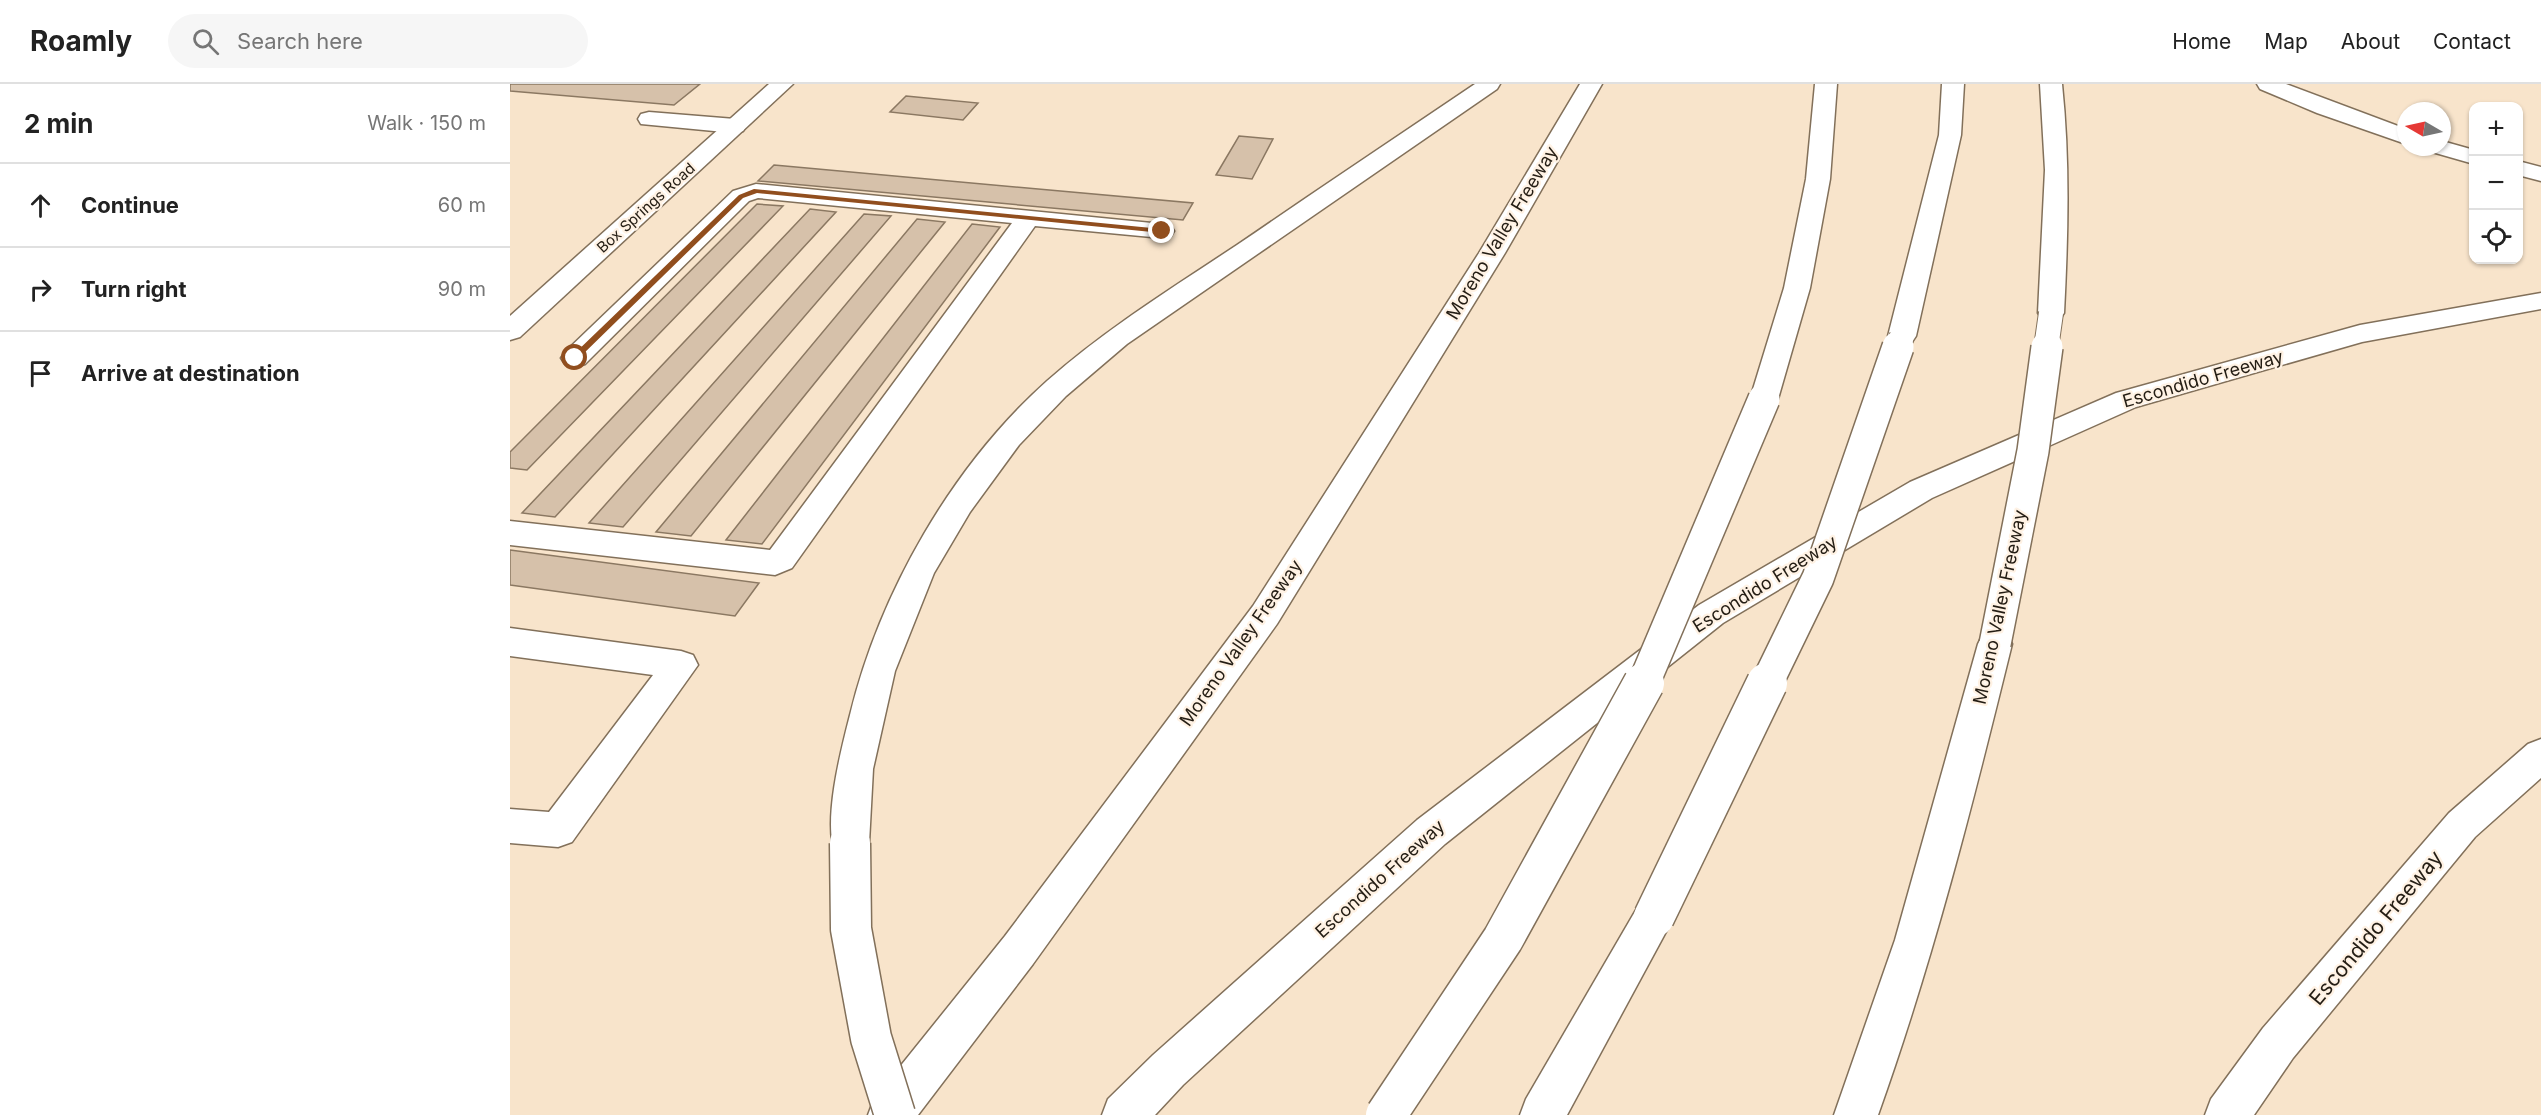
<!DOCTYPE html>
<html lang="en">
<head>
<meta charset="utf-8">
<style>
  body { margin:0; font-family:Inter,sans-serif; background:#f6f6f6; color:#222 }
  .controls { position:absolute; right:18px; top:18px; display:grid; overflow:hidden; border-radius:12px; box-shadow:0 2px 4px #0004 }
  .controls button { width:54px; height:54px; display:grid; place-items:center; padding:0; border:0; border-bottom:2px solid #e0e0e0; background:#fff; color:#222; font:30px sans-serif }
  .compass { position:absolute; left:1887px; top:18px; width:54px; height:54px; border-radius:50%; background:#fff; box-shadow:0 2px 4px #0004; rotate:279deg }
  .stop { position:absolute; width:18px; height:18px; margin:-14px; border:4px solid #914e1e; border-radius:50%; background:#fff }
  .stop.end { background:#914e1e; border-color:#fff; box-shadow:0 2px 6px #0008 }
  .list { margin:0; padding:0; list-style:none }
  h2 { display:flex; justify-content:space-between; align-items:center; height:78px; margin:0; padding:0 24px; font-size:26px }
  h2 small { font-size:20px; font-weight:400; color:#767676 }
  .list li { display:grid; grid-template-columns:39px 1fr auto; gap:18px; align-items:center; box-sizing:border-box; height:84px; padding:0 24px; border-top:2px solid #e0e0e0 }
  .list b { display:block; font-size:22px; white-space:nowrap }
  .list em { font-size:20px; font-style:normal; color:#767676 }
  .icon { flex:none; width:33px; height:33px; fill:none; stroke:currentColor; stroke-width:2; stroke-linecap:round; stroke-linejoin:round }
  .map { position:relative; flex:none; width:2031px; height:1031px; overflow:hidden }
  header { display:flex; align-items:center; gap:36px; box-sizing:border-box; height:84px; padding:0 30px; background:#fff; border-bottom:2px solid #e0e0e0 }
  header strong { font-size:28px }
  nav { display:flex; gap:33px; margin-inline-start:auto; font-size:21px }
  .search { width:420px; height:54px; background:#f6f6f6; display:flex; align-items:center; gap:15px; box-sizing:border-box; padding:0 21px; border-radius:33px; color:#767676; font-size:22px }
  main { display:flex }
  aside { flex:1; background:#fff }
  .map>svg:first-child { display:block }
</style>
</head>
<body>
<header>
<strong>Roamly</strong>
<div class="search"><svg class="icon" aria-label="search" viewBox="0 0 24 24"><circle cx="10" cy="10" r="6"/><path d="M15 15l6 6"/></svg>Search here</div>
<nav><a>Home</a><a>Map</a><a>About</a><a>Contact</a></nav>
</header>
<main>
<aside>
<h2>2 min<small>Walk · 150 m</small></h2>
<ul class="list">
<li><svg class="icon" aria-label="ahead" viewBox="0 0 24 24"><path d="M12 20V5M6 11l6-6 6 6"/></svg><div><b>Continue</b></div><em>60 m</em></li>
<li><svg class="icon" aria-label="right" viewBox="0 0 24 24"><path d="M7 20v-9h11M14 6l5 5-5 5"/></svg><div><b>Turn right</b></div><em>90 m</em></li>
<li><svg class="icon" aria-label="arrive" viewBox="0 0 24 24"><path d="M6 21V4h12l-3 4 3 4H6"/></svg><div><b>Arrive at destination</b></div></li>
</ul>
</aside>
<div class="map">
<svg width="2031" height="1031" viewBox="0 0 2031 1031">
  <rect width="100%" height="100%" fill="#f8e4cb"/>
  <g fill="#d6c1aa" stroke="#8b7862" stroke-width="1.5">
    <path d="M0 0H190L164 21 0 7Z"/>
    <path d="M396 12 468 19 453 36 380 28Z"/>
    <path d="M729 52 763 55 742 95 706 91Z"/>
    <path d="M264 81 683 119 673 136 248 97Z"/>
    <path d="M247 120 273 122 17 386 0 384V368Z"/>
    <path d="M300 125 326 128 45 433 12 429Z"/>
    <path d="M354 130 381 132 113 443 79 439Z"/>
    <path d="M407 135 435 138 181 452 146 448Z"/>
    <path d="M462 140 490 143 252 460 216 456Z"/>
    <path d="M0 466 249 499 225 532 0 501Z"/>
  </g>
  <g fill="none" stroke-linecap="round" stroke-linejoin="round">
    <g stroke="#82705a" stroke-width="3">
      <g id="minor">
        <path d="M139 28 225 35 233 37 236 42 233 47 225 49 131 40 128 35 131 30Z"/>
        <path d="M246 100 652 140 661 142 664 147 661 152 652 154 525 142 282 484 265 491 0 461V437L260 466 502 139 248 114 239 117 75 280 65 283 55 280 51 274 55 268 223 107Z"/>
        <path d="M0 544 171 567 183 571 188 581 62 758 48 763 0 759V725L39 728 143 591 0 572Z"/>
      </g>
    </g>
    <g stroke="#82705a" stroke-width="3">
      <path id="major" d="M259 0H283L10 253 0 256V232Z"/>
    </g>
    <g stroke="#82705a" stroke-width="3">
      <g id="highway">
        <path d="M965 0H990L987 5 617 260 556 312 509 361 460 428 424 489 385 587 363 685 359 759 354 772 340 777 326 772C312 739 331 666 340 631 370 508 442 382 537 297 596 245 662 204 727 161 806 107 885 54 965 0Z"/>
        <path d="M1070 0H1092L995 169 767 540 523 880 408 1031H358L364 1015 495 852 743 522 969 169Z"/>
        <path d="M1305 0H1327L1320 95 1300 204 1268 315 1264 322 1254 325 1244 322 1240 315 1274 204 1296 95Z"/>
        <path d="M1432 0H1454L1451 51 1406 252 1402 258 1392 261 1382 258 1378 252 1429 51Z"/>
        <path d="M1530 0H1552C1560 76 1558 152 1554 229L1550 235 1541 237 1532 235 1528 229 1535 86Z"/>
        <path d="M1747 0H1776L1896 45V60L1807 29 1750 5Z"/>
        <path d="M1932 57 1964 66V80L1922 68 1919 63H1932Z"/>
        <path d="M2008 77 2031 83V97L2008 91Z"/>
        <path d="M2031 209V225L1852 258 1626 323 1422 414 1213 539 935 760 673 1001 645 1031H592L598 1015 643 971 907 736 1189 521 1400 398 1606 309 1850 241Z"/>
        <path d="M1485 546 1497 550 1502 560C1463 719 1423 877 1368 1031H1324L1385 856 1468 560 1473 550Z"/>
        <path d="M2031 655V694L1965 753 1783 974 1744 1031H1695L1701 1015 1753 944 1939 729 2018 660Z"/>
        <path d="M1144 814 1158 819 1164 833 1057 1031H1010L1016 1015 1130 819Z"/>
      </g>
    </g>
    <use href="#minor" fill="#fff" fill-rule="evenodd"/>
    <use href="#major" fill="#fff" fill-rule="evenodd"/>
    <use href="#highway" fill="#fff" fill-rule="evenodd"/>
    <g stroke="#82705a" stroke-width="26" stroke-linecap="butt">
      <g id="highway-bridge-far2">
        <path d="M1388 264 1392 252"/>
        <path d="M1536 264 1541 229"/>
      </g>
    </g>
    <g stroke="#82705a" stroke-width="34" stroke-linecap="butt">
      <g id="highway-bridge-far1">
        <path d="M1485 560 1523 367 1537 263"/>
        <path d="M1133 601 1254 315"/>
        <path d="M1256 601 1308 494 1388 263"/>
      </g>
    </g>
    <g stroke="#82705a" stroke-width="43" stroke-linecap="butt">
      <g id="highway-bridge">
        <path d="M340 759 341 845 361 954 385 1031"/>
        <path d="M1144 833 1257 599"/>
        <path d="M876 1031 993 855 1134 599"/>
      </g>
    </g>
    <use href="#highway-bridge-far2" stroke="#fff" stroke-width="24"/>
    <use href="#highway-bridge-far1" stroke="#fff" stroke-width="31"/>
    <use href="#highway-bridge" stroke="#fff" stroke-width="40"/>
  </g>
  <path fill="#914e1e" d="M244 105 652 145 656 147 652 149 247 109 233 114 68 275H62V272L229 111Z"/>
  <g text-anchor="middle" stroke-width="4.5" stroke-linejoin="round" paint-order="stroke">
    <g font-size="15" fill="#241d14" stroke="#fff2e4">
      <text transform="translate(136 124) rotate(-42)" y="5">Box Springs Road</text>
    </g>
    <g font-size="18" fill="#241d14" stroke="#fff2e4">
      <text transform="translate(992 149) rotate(-59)" y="6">Moreno Valley Freeway</text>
      <text transform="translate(1693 295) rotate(-16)" y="6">Escondido Freeway</text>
      <text transform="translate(1255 500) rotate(-32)" y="6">Escondido Freeway</text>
      <text transform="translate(1490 523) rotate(-78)" y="6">Moreno Valley Freeway</text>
      <text transform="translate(731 559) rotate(-55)" y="6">Moreno Valley Freeway</text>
      <text transform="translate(870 795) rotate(-42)" y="6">Escondido Freeway</text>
    </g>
    <g font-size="21" fill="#241d14" stroke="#fff2e4">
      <text transform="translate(1866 844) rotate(-50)" y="7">Escondido Freeway</text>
    </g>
  </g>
</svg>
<div class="controls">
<button>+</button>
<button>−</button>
<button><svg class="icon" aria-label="locate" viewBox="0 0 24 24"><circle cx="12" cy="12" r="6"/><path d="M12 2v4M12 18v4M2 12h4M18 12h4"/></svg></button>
</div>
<svg class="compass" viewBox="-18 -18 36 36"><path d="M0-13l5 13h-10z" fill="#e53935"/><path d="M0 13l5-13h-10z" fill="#767676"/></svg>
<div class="stop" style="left:65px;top:274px"></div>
<div class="stop end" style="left:652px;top:147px"></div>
</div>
</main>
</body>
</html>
